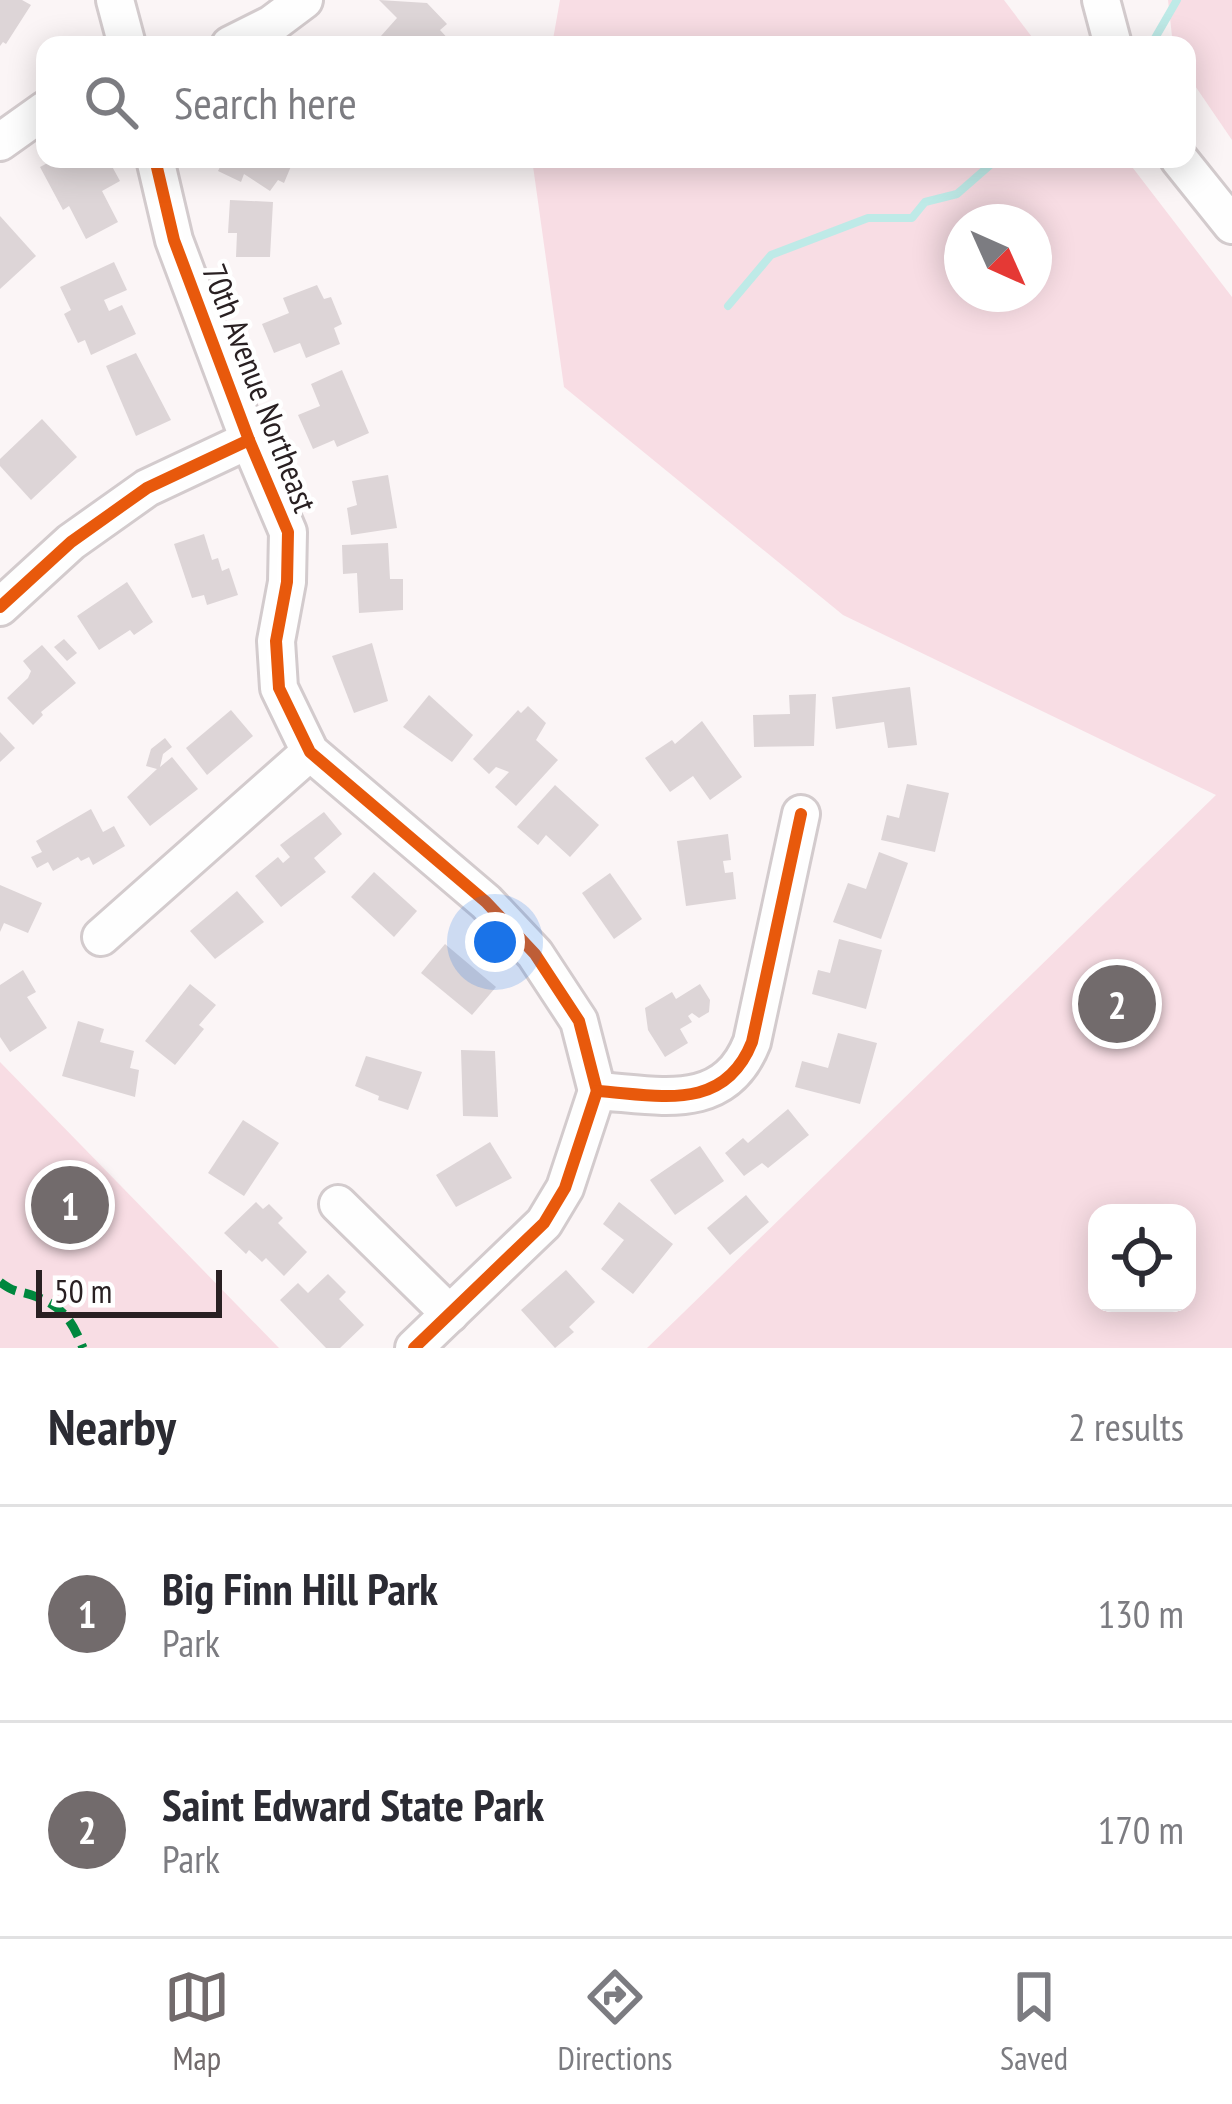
<!DOCTYPE html>
<html lang="en">
<head>
<meta charset="utf-8">
<style>
  body { margin:0; font-family:"PT Sans Narrow",sans-serif; background:#f7f7f7; color:#2b2b33 }
  .controls { position:absolute; right:36px; bottom:36px; display:grid; overflow:hidden; border-radius:24px; box-shadow:0 6px 30px #0003 }
  .controls button { width:108px; height:108px; display:grid; place-items:center; padding:0; border:0; border-bottom:3px solid #e1e1e2; background:#fff; color:#2b2b33; font:60px sans-serif }
  .compass { position:absolute; left:944px; top:204px; width:108px; height:108px; border-radius:50%; background:#fff; box-shadow:0 6px 30px #0003; rotate:135deg }
  .scale { position:absolute; left:36px; bottom:30px; width:186px; box-sizing:border-box; padding-left:12px; border:6px solid #292022; border-top:0; font-size:33px; line-height:42px; white-space:nowrap; color:#292022; -webkit-text-stroke:9px #fff; paint-order:stroke }
  .you { position:absolute; left:495px; top:942px; width:42px; height:42px; margin:-30px; border:9px solid #fff; border-radius:50%; background:#1a73e8; box-shadow:0 0 0 18px #1a73e833 }
  .badge { display:grid; place-items:center; width:78px; height:78px; border-radius:50%; background:#726b6c; color:#fff; font-size:39px; font-weight:700 }
  .pin { position:absolute; translate:-50% -50%; border:6px solid #fff; box-shadow:0 3px 12px #0006 }
  .list { margin:0; padding:0; list-style:none }
  h2 { display:flex; justify-content:space-between; align-items:center; height:156px; margin:0; padding:0 48px; font-size:51px }
  h2 small { font-size:39px; font-weight:400; color:#7c7c81 }
  .list li { display:grid; grid-template-columns:78px 1fr auto; gap:36px; align-items:center; box-sizing:border-box; height:216px; padding:0 48px; border-top:3px solid #e1e1e2 }
  .list b { display:block; font-size:45px; white-space:nowrap }
  .list p { margin:0; font-size:39px; white-space:nowrap; color:#7c7c81 }
  .list em { font-size:39px; font-style:normal; color:#7c7c81 }
  .icon { flex:none; width:66px; height:66px; fill:none; stroke:currentColor; stroke-width:2; stroke-linecap:round; stroke-linejoin:round }
  .map { position:relative; flex:none; width:1232px; height:1348px; overflow:hidden }
  .search { position:absolute; background:#fff; box-shadow:0 6px 30px #0003; left:36px; right:36px; top:36px; height:132px; display:flex; align-items:center; gap:30px; box-sizing:border-box; padding:0 42px; border-radius:24px; color:#7c7c81; font-size:45px }
  .sheet { height:588px; background:#fff }
  nav { display:flex; justify-content:space-around; align-items:center; box-sizing:border-box; height:168px; border-top:3px solid #e1e1e2; background:#fff; font-size:33px; color:#7c7c81 }
  nav a { display:grid; justify-items:center; gap:6px }
  nav .on { color:#726b6c }
  .map>svg:first-child { display:block }
</style>
</head>
<body>
<div class="map">
<svg width="1232" height="1348" viewBox="0 0 1232 1348">
  <rect width="100%" height="100%" fill="#fbf5f6"/>
  <g fill="#f8dde4" fill-rule="evenodd">
    <path d="M560 0H1004L1038 45H552Z"/>
    <path d="M1168 0H1232V140L1187 74V45H1173Z"/>
    <path d="M532 159H1126L1232 297V1348H647L1216 795 843 615 564 387ZM962 222H1034V294H962ZM1097 1213H1187V1303H1097Z"/>
    <path d="M0 1062 279 1348H0Z"/>
  </g>
  <g fill="none" stroke-linecap="round" stroke-linejoin="round">
    <g stroke="#beeae7" stroke-width="8">
      <path d="M1151 45 1177 0"/>
      <path d="M728 306 771 255 868 218H912L925 202 957 194 997 159"/>
    </g>
  </g>
  <g fill="#ddd5d7">
    <path d="M0 0H22L31 5 6 44 3 42 0 46Z"/>
    <path d="M379 0 427 3 447 24 440 30 451 42 448 45H373L397 18Z"/>
    <path d="M55 159H108L120 181 102 191 118 222 86 239 69 206 63 210 40 167Z"/>
    <path d="M224 159H294L284 183 278 180 270 191 244 174 241 182 218 171Z"/>
    <path d="M230 200 273 202 270 257H236L237 233H228Z"/>
    <path d="M0 216 36 256 0 289Z"/>
    <path d="M114 262 127 290 104 300 109 311 122 305 136 334 91 355 85 340 78 343 64 314 71 310 60 287Z"/>
    <path d="M317 285 324 299 331 297 342 324 334 328 340 344 306 358 300 343 274 353 262 324 289 313 283 298Z"/>
    <path d="M136 353 171 420 136 436 106 366Z"/>
    <path d="M342 370 369 433 337 447 334 440 313 449 298 415 320 406 311 384Z"/>
    <path d="M42 419 77 457 31 500 0 466V459Z"/>
    <path d="M388 475 397 528 351 535 347 508 357 505 352 481Z"/>
    <path d="M204 534 212 560 218 558 222 571 229 568 238 595 207 605 204 595 192 598 174 544Z"/>
    <path d="M388 543 390 579H403V610L359 613 357 573 343 574 342 545Z"/>
    <path d="M127 582 153 622 134 635 130 630 99 650 77 616Z"/>
    <path d="M64 639 77 653 67 661 54 647Z"/>
    <path d="M372 643 388 701 354 713 332 656Z"/>
    <path d="M42 645 76 683 41 712 43 715 33 725 7 698 28 678 31 671 23 661Z"/>
    <path d="M910 687 917 745 888 748 884 722 836 729 832 697Z"/>
    <path d="M816 694 814 746 754 747 753 715 790 714 789 695Z"/>
    <path d="M429 695 473 735 452 762 403 727Z"/>
    <path d="M528 706 546 723 536 740 558 760 516 806 495 787 509 772 496 767 489 774 473 759 518 710 521 713Z"/>
    <path d="M231 710 253 736 207 775 186 748Z"/>
    <path d="M702 721 742 777 710 800 693 776 670 792 645 758 672 740 675 744Z"/>
    <path d="M0 732 15 748 0 762Z"/>
    <path d="M165 738 172 747 163 754 160 767 172 757 198 789 150 826 127 797 157 769 146 766 151 749Z"/>
    <path d="M907 784 949 793 935 852 881 840 887 815 899 818Z"/>
    <path d="M555 785 599 825 570 857 546 835 538 845 517 827Z"/>
    <path d="M91 809 103 832 114 826 125 846 93 865 89 857 81 861 78 857 53 871 48 862 37 868 31 857 42 852 36 841Z"/>
    <path d="M324 812 342 834 314 858 326 872 281 907 255 876 278 857 283 863 290 857 280 845Z"/>
    <path d="M728 834 731 860 723 861 725 873 733 872 736 899 686 906 677 841Z"/>
    <path d="M879 852 908 863 881 939 833 922 848 883 866 889Z"/>
    <path d="M374 872 417 911 394 937 351 897Z"/>
    <path d="M610 873 642 919 614 939 582 893Z"/>
    <path d="M0 885 42 903 28 933 4 923 0 932Z"/>
    <path d="M237 891 264 922 215 959 190 931Z"/>
    <path d="M839 939 882 950 866 1009 812 994 818 970 830 973Z"/>
    <path d="M445 944 496 987 472 1015 421 973Z"/>
    <path d="M23 970 36 992 27 997 47 1028 10 1052 0 1037V985Z"/>
    <path d="M190 984 216 1005 199 1025 204 1029 175 1065 145 1041Z"/>
    <path d="M700 984 710 1000 709 1012 699 1018 692 1013 688 1016 692 1022 680 1029 688 1043 665 1057 648 1030 645 1008 672 992 676 999Z"/>
    <path d="M78 1021 104 1029 100 1042 134 1051 130 1068 139 1070 135 1097 62 1076Z"/>
    <path d="M838 1033 877 1043 860 1104 795 1087 802 1061 828 1068Z"/>
    <path d="M461 1050 495 1051 498 1117 463 1116Z"/>
    <path d="M366 1056 422 1072 408 1110 378 1100 379 1096 355 1086Z"/>
    <path d="M788 1109 809 1135 768 1168 762 1163 744 1176 725 1153 743 1138 748 1143Z"/>
    <path d="M243 1120 279 1143 244 1196 208 1173Z"/>
    <path d="M490 1142 512 1178 456 1207 436 1175Z"/>
    <path d="M700 1146 724 1181 675 1215 650 1180Z"/>
    <path d="M746 1195 769 1222 730 1255 707 1228Z"/>
    <path d="M256 1202 263 1209 269 1204 283 1218 278 1223 307 1252 284 1276 266 1258 262 1262 249 1250 246 1254 224 1233Z"/>
    <path d="M619 1202 673 1244 633 1294 601 1269 624 1240 603 1224Z"/>
    <path d="M566 1270 595 1302 569 1327 574 1332 555 1348 521 1310Z"/>
    <path d="M328 1274 346 1292 339 1299 364 1325 340 1348H326L280 1300 298 1283 308 1293Z"/>
  </g>
  <g fill="none" stroke-linecap="round" stroke-linejoin="round">
    <g stroke="#d3cbcd" stroke-width="42">
      <g id="minor">
        <path d="M115 0 127 45"/>
        <path d="M1101 0 1113 45"/>
        <path d="M230 45 272 24 304 0"/>
        <path d="M0 142 45 110"/>
        <path d="M155 159 174 240 249 440 288 532 287 582 276 641 279 688 310 752 486 902 535 954 579 1021 597 1091"/>
        <path d="M1179 159 1232 225"/>
        <path d="M0 607 71 542 147 488 249 440"/>
        <path d="M101 937 310 752"/>
        <path d="M338 1204 450 1314"/>
        <path d="M414 1348 544 1223 565 1188 597 1091C659 1095 724 1113 752 1042L801 814"/>
      </g>
    </g>
    <use href="#minor" stroke="#fefefe" stroke-width="36"/>
    <path stroke="#00873e" stroke-width="9" stroke-dasharray="18 9" stroke-linecap="butt" d="M0 1282C17 1295 21 1290 37 1297 64 1307 73 1323 83 1348"/>
    <g stroke="#fff" stroke-width="20">
      <g id="cycleway">
        <path d="M155 159 174 240 249 440 288 532 287 582 276 641 279 688 310 752 486 902 535 954 579 1021 597 1091"/>
        <path d="M0 607 71 542 147 488 249 440"/>
        <path d="M414 1348 544 1223 565 1188 597 1091C659 1095 724 1113 752 1042L801 814"/>
      </g>
    </g>
    <use href="#cycleway" stroke="#e8590c" stroke-width="12"/>
  </g>
  <g text-anchor="middle" stroke-width="9" stroke-linejoin="round" paint-order="stroke">
    <g font-size="33" fill="#292022" stroke="#fff">
      <text transform="translate(260 388) rotate(69)" y="12">70th Avenue Northeast</text>
    </g>
  </g>
</svg>
<div class="controls">
<button><svg class="icon" aria-label="locate" viewBox="0 0 24 24"><circle cx="12" cy="12" r="6"/><path d="M12 2v4M12 18v4M2 12h4M18 12h4"/></svg></button>
</div>
<svg class="compass" viewBox="-18 -18 36 36"><path d="M0-13l5 13h-10z" fill="#e53935"/><path d="M0 13l5-13h-10z" fill="#7c7c81"/></svg>
<div class="scale">50 m</div>
<div class="you"></div>
<div class="pin badge" style="left:70px;top:1205px">1</div>
<div class="pin badge" style="left:1117px;top:1004px">2</div>
<div class="search"><svg class="icon" aria-label="search" viewBox="0 0 24 24"><circle cx="10" cy="10" r="6"/><path d="M15 15l6 6"/></svg>Search here</div>
</div>
<section class="sheet">
<h2>Nearby<small>2 results</small></h2>
<ul class="list">
<li><span class="badge">1</span><div><b>Big Finn Hill Park</b><p>Park</p></div><em>130 m</em></li>
<li><span class="badge">2</span><div><b>Saint Edward State Park</b><p>Park</p></div><em>170 m</em></li>
</ul>
</section>
<nav>
<a class="on"><svg class="icon" aria-label="map" viewBox="0 0 24 24"><path d="M3 6l6-2 6 2 6-2v14l-6 2-6-2-6 2zM9 4v14M15 6v14"/></svg>Map</a>
<a><svg class="icon" aria-label="directions" viewBox="0 0 24 24"><path d="M12 3l9 9-9 9-9-9zM9 14v-3h6M13 9l2 2-2 2"/></svg>Directions</a>
<a><svg class="icon" aria-label="saved" viewBox="0 0 24 24"><path d="M7 4h10v16l-5-4-5 4z"/></svg>Saved</a>
</nav>
</body>
</html>
